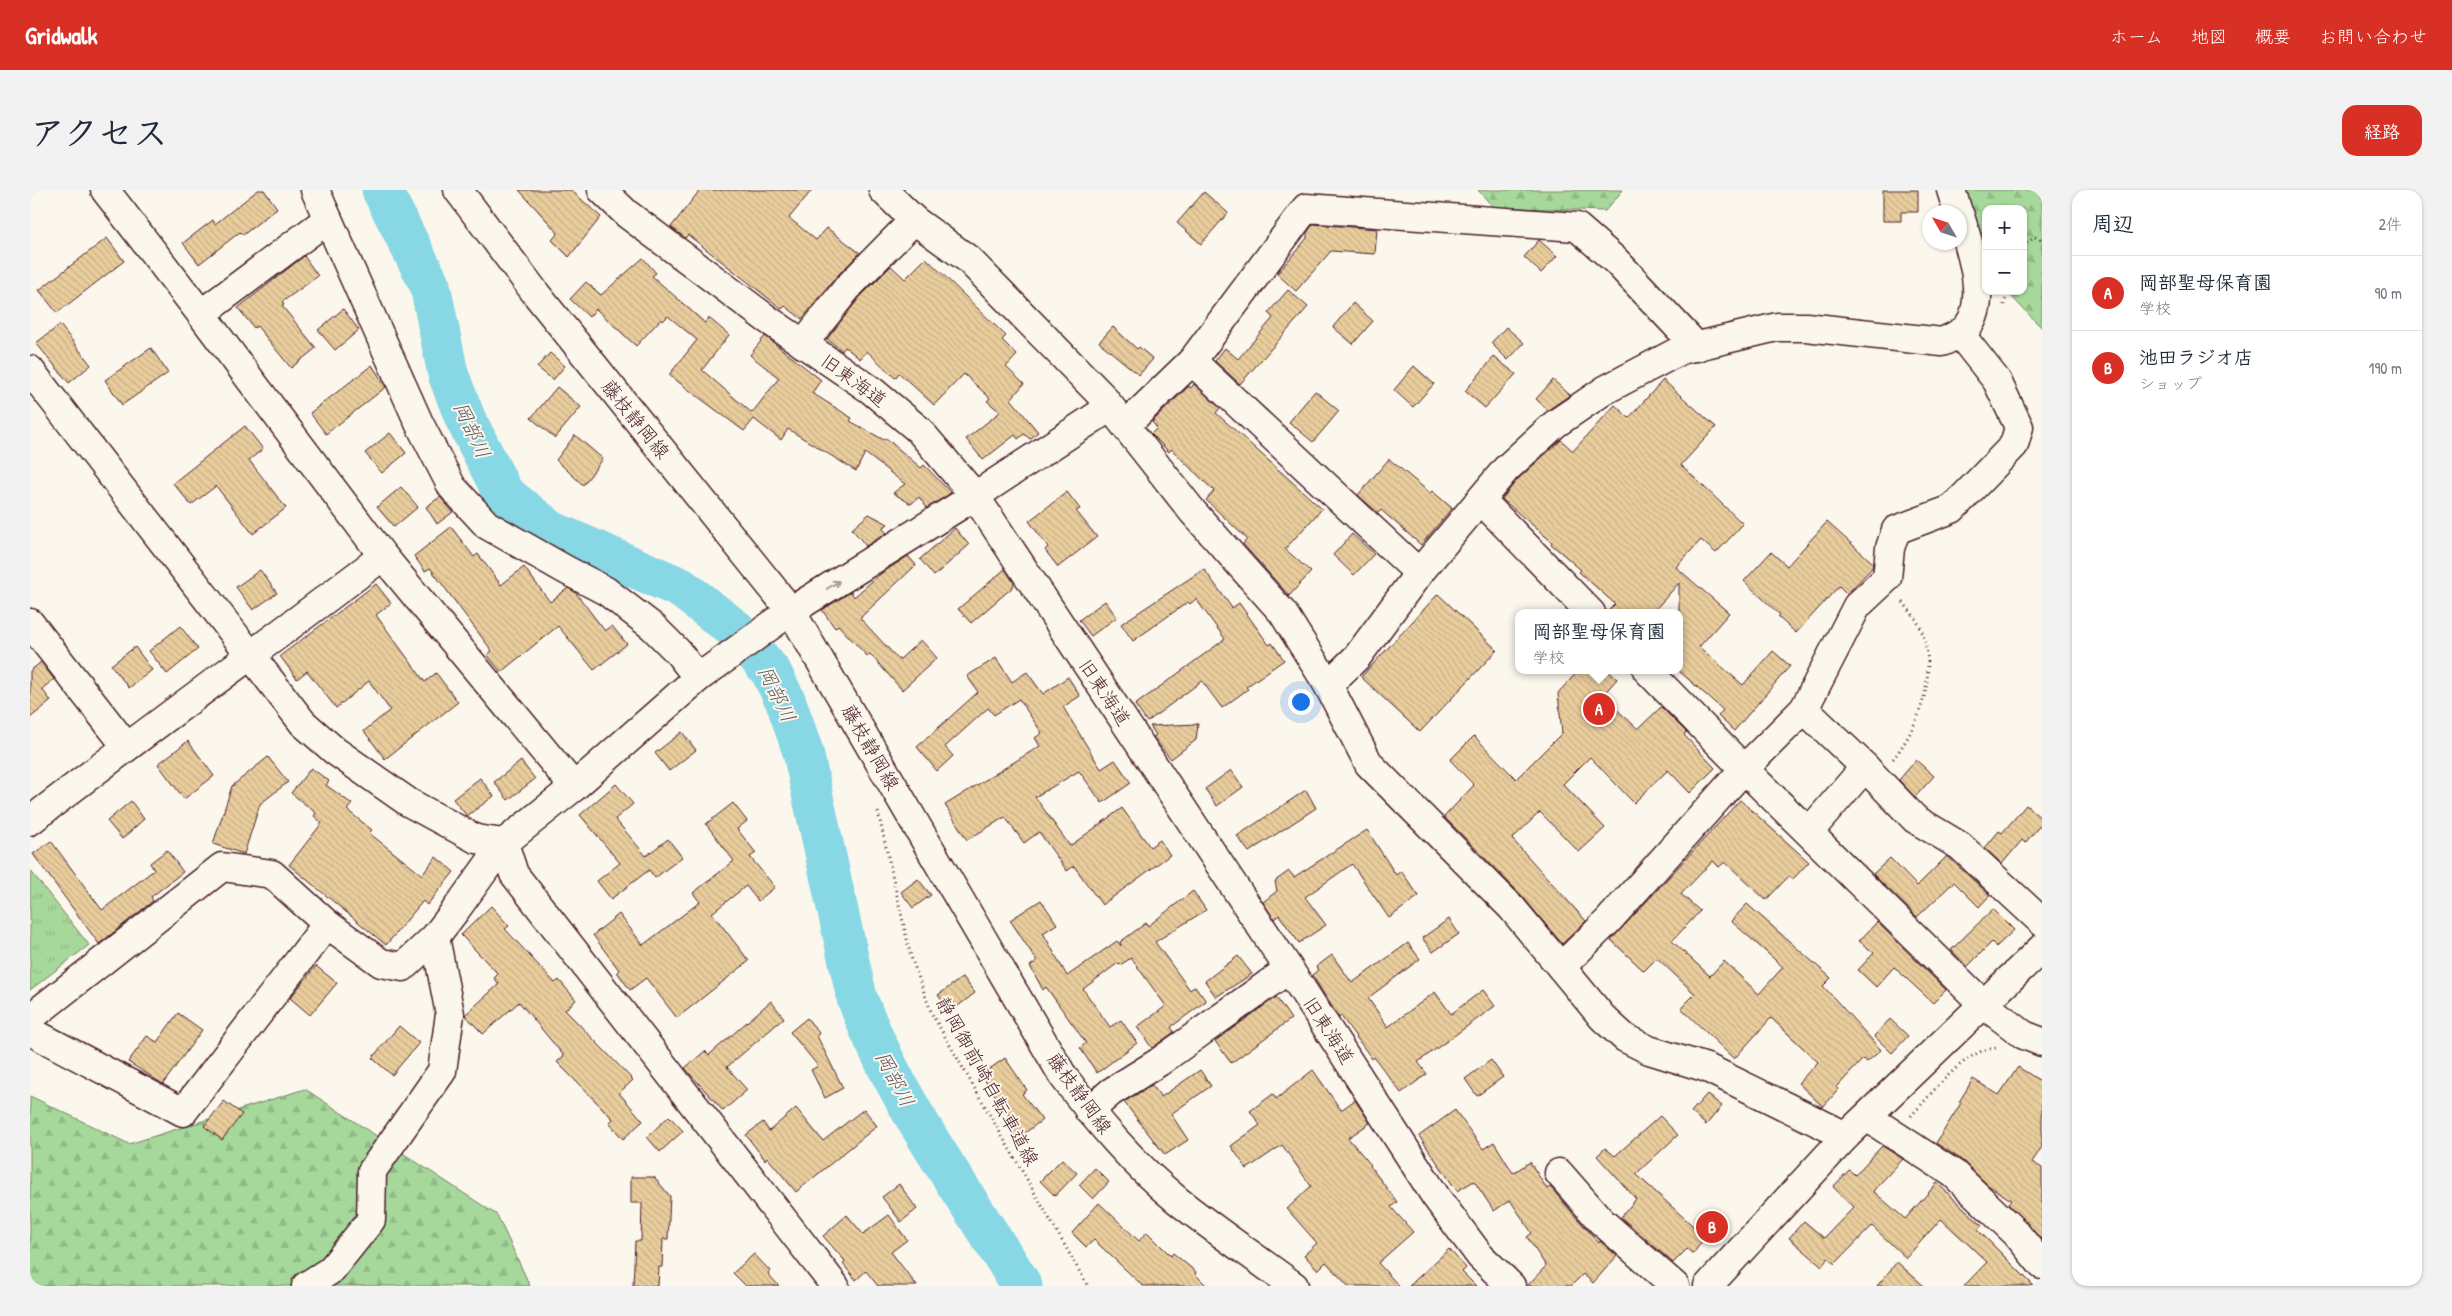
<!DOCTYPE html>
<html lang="ja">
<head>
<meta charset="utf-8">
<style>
  body { margin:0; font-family:"Patrick Hand","Klee One",sans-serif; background:#f2f2f3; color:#1f2937 }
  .controls { position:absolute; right:15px; top:15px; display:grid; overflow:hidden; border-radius:10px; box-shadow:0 1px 4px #0004 }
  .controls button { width:45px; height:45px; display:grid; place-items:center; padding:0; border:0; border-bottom:1px solid #e0e1e3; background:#fff; color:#1f2937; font:25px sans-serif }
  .compass { position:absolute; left:1892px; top:15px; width:45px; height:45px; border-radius:50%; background:#fff; box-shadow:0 1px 4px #0004; rotate:309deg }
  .you { position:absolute; left:1270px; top:511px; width:18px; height:18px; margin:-12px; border:4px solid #fff; border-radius:50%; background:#1a73e8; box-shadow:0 0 0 8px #1a73e833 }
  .badge { display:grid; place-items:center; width:32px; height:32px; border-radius:50%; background:#d93025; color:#fff; font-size:16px; font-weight:700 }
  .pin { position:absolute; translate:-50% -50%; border:2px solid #fff; box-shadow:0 1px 5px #0006 }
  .popup { position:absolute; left:1485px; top:419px; width:168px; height:65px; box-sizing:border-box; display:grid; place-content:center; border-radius:10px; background:#fff; filter:drop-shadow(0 1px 4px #0005); font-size:16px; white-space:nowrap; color:#747a83 }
  .popup b { font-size:19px; color:#1f2937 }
  .popup::after { content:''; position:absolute; left:50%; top:100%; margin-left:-10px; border:10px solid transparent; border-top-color:#fff }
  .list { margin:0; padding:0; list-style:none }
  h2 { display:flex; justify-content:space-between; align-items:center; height:65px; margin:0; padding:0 20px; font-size:21px }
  h2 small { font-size:16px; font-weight:400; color:#747a83 }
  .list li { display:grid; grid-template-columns:32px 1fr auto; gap:15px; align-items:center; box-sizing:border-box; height:75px; padding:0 20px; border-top:1px solid #e0e1e3 }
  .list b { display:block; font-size:19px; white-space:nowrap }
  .list p { margin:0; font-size:16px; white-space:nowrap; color:#747a83 }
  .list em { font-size:16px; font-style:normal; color:#747a83 }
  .map { position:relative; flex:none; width:2012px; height:1096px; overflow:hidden; border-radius:15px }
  header { display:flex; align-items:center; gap:30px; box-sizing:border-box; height:70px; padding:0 25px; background:#d93025; color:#fff }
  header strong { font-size:24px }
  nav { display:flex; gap:28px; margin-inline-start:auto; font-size:18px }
  .intro { display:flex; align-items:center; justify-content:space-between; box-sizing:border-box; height:120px; padding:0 30px }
  h1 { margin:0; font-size:35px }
  .button { padding:12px 22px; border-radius:15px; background:#d93025; color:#fff; font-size:18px; font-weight:700 }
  main { display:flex; gap:30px; padding:0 30px }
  aside { flex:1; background:#fff; border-radius:15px; box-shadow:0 1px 4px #0004 }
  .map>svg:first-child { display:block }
</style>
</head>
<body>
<header>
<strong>Gridwalk</strong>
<nav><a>ホーム</a><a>地図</a><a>概要</a><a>お問い合わせ</a></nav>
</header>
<div class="intro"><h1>アクセス</h1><a class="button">経路</a></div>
<main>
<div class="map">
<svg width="2012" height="1096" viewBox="0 0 2012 1096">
  <defs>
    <pattern id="grass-tufts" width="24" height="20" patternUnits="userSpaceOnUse" patternTransform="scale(1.25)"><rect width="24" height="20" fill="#a5d89a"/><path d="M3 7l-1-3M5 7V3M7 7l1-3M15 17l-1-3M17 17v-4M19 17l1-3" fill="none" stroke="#90b985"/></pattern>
    <pattern id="forest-firs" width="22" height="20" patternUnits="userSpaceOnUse" patternTransform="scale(1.25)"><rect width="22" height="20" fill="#a5d89a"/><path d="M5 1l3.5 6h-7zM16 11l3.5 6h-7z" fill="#90b985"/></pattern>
    <pattern id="building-back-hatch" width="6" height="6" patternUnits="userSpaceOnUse" patternTransform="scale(1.25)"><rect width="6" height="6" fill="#e9cd9d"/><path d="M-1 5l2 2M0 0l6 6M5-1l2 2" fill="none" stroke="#c9b087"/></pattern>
  </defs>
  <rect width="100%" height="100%" fill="#fbf7ec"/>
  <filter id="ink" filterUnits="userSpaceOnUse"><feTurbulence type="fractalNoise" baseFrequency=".02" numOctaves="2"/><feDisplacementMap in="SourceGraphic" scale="10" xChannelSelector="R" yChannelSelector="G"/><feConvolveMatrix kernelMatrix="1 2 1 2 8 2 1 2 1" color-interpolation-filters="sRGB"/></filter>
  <g filter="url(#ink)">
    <path fill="url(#grass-tufts)" stroke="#787c62" d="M0 680 59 755 0 800Z"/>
    <g fill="url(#forest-firs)" stroke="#787c62">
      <path d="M1448 0H1593L1575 21 1463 17Z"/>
      <path d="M1921 0H2012V138L1976 101H1993V19H1956V80Z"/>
      <path d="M275 899 467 1025 500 1096H0V906L99 954Z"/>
    </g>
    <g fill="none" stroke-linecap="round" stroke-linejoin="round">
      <path stroke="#88d7e5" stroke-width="41" d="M352 0 400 95 418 184 435 228 473 303 521 341 651 398 706 440 741 482 756 512 773 562 827 808C866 912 934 1002 992 1096"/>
    </g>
    <g fill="url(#building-back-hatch)" stroke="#4a1f2b">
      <path d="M228 0H234L247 18 213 45 210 42 169 74 153 53 183 30 185 34Z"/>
      <path d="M489 0H541L571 27 539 67 522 50 528 43Z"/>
      <path d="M670 0H782L759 28 786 50 797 38 830 63 806 87 772 129 755 116 752 119 658 45 655 48 641 37Z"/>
      <path d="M1853 0H1888V22H1871V31H1853Z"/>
      <path d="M1174 2 1198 23 1171 54 1147 33Z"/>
      <path d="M1283 34 1347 39 1345 64 1301 61 1266 101 1247 84 1277 48V43Z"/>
      <path d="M77 48 94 71 27 123 9 100Z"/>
      <path d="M1509 50 1527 66 1511 83 1494 67Z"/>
      <path d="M274 66 288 86 252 112 254 115 252 116 286 158 261 178 227 136 224 138 208 118Z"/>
      <path d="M613 68 626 83 622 86 675 133 679 128 699 145 672 180 722 223 749 188 720 165 735 146 791 190 782 203 822 228 820 231 854 250 856 248 891 278 894 275 921 303 897 318 889 307 881 314 863 303 875 294 835 263 826 281 758 239 751 250 724 229 714 241 639 185 667 150 638 126 633 131 631 129 606 156 566 119 559 127 540 109 556 92 571 105Z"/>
      <path d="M896 68 976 146 972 150 987 165 976 177 994 194 981 209 1008 242 1000 249 994 244 988 249 985 245 953 270 936 249 970 222 957 211 960 208 934 184 904 215 869 183 865 188 837 161 830 169 815 157 812 161 797 149 830 107 861 76 875 89Z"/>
      <path d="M1258 100 1278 117 1210 194 1185 171 1195 158 1208 169 1243 128 1238 123Z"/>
      <path d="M1323 113 1343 131 1323 154 1303 137Z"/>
      <path d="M313 119 329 140 305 160 288 140Z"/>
      <path d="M30 135 61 175 39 193 6 153Z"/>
      <path d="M1083 137 1107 159 1109 157 1123 169 1109 185 1069 152Z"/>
      <path d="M1476 137 1494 153 1478 170 1461 153Z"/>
      <path d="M121 158 138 183 92 215 75 190Z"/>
      <path d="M520 163 535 176 523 190 507 177Z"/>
      <path d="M1464 167 1486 184 1455 218 1435 201Z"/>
      <path d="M342 175 356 197 296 244 280 223Z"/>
      <path d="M1384 176 1404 194 1383 217 1364 200Z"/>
      <path d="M1523 190 1540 205 1518 220 1506 209Z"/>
      <path d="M1633 190 1686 237 1651 275 1713 334 1686 363 1671 350 1646 377 1699 423 1669 457 1713 495 1743 461 1760 476 1704 541 1688 526 1693 520 1649 481V393L1622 423H1576L1585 414 1549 382 1551 380 1521 354 1522 352 1472 309 1487 290 1531 250 1543 261 1585 215 1599 228Z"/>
      <path d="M1164 194 1190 218 1186 223 1292 319 1255 359 1281 382 1259 406 1213 354 1217 349 1176 310 1184 301 1141 259 1139 262 1121 244 1127 238 1122 232 1159 196 1161 198Z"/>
      <path d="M527 197 551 217 525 248 501 228Z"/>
      <path d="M1285 201 1309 221 1283 252 1259 232Z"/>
      <path d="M215 236 233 259 219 270 256 318 223 344 186 296 161 315 143 293Z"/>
      <path d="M360 243 376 263 352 283 335 263Z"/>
      <path d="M545 245 573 269 553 295 526 270Z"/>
      <path d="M1359 269 1400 303 1402 301 1422 318 1391 355 1351 320 1348 323 1328 305Z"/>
      <path d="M371 297 388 317 364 337 347 317Z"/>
      <path d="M1037 302 1050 319 1046 321 1067 347 1028 377 1015 360 1018 357 999 331Z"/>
      <path d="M410 307 423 322 407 334 396 317Z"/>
      <path d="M839 324 858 334 852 338 857 343 836 356 822 339Z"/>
      <path d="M1797 332 1843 373 1842 378 1817 404 1809 396 1766 443 1748 427 1750 425 1714 391 1741 362 1757 376Z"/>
      <path d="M421 337 444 367 448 364 471 395 494 377 520 412 538 398 545 402 575 441 582 436 597 454 564 480 528 436 471 482 457 465 462 461 400 378 395 381 384 366Z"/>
      <path d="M925 338 939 355 904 386 890 369Z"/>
      <path d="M1322 344 1344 364 1324 385 1303 365Z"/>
      <path d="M878 366 886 375 830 428 869 470 891 450 907 468 872 500 840 464 837 466 808 435 805 438 792 420 821 402 824 407 849 385Z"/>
      <path d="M975 379 984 393 983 397 941 433 928 419Z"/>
      <path d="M1174 379 1202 418 1209 413 1239 455 1242 453 1254 470 1216 497 1218 499 1192 518 1172 491 1117 532 1105 515 1195 449 1166 409 1160 414 1158 412 1103 451 1091 434Z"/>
      <path d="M230 380 247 403 223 420 206 397Z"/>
      <path d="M346 394 361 413 346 425 395 492 406 483 428 512 355 569 334 541 360 520 339 491 306 518 277 481 267 489 250 466Z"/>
      <path d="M1408 404 1467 460 1390 542 1331 487Z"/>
      <path d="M1075 411 1087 427 1061 446 1049 430Z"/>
      <path d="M150 436 168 459 137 484 119 461Z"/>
      <path d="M105 457 122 480 99 498 81 475Z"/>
      <path d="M966 468 982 492 997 482 1013 504 1038 487 1050 506 1033 517 1071 579 1085 570 1101 593 1072 613 1049 581 1005 607 1040 656 1092 618 1120 657 1130 650 1140 665 1072 715 1044 676 1037 681 1009 642 994 653 975 627 937 650 915 615 1010 556 1005 548 1012 543 989 509 964 525 958 518 915 557 923 566 907 581 887 557 948 502 937 486Z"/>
      <path d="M11 472 24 489 12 499 21 511 0 528V481Z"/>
      <path d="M1549 480H1577L1587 489 1572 506 1608 539 1631 517 1656 542 1654 545 1685 578 1660 603 1638 580 1604 613 1560 567 1533 594 1575 638 1549 662 1510 622 1482 649 1556 731 1532 754 1493 707 1414 627 1444 595 1420 570 1444 546 1486 589 1532 543 1528 503Z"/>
      <path d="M1168 534 1166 550 1141 569 1123 547 1126 545 1120 536Z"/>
      <path d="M652 542 666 560 639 581 625 563Z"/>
      <path d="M158 551 184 586 154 609 128 574Z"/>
      <path d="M238 567 258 592 230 614 214 664 183 654 202 596Z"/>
      <path d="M1886 570 1904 586 1885 607 1869 590Z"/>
      <path d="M491 571 505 589 478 610 464 592Z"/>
      <path d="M281 578 299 591 296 595 322 614 317 620 342 640 339 643 392 685 406 667 424 682 397 715 393 711 356 755 259 675 292 633 284 626 286 623 261 603Z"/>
      <path d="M1201 580 1213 597 1187 616 1175 599Z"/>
      <path d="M450 588 464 606 437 626 423 609Z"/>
      <path d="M586 594 603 614 585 629 616 666 638 649 652 667 625 688 619 680 581 709 567 691 590 673 550 625Z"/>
      <path d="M1276 600 1286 618 1219 662 1207 646Z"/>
      <path d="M1710 610 1779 672 1763 689 1759 686 1736 710 1695 672 1689 677 1683 671 1651 704 1670 721 1642 751 1680 786 1694 771 1729 804 1753 777 1701 731 1717 714 1801 788 1793 796 1851 860 1837 872 1833 869 1807 897 1809 899 1793 917 1768 893 1788 872 1741 828 1704 869 1651 818 1665 804 1627 768 1614 781 1581 750Z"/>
      <path d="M101 611 114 629 92 649 77 631Z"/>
      <path d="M703 613 717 631 707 639 726 663 720 667 745 697 728 711 716 696 682 723 719 771 647 828 616 788 600 800 587 782 589 780 563 745 589 724 613 755 670 712 663 703 704 671 676 634Z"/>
      <path d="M1996 615 2012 629V633L1995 653 1992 650 1972 674 1955 658 1969 641 1972 643Z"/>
      <path d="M1337 640 1366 685 1371 681 1389 706 1359 728 1322 674 1275 707 1296 735 1269 753 1249 725 1244 729 1233 712 1247 701 1245 691 1259 681 1264 687Z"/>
      <path d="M21 651 72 720 124 680 120 673 137 660 153 682 121 707 123 711 69 754 3 664Z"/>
      <path d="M1917 666 1960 705 1949 717 1924 692 1887 727 1843 684 1860 668 1887 696Z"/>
      <path d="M888 689 901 705 883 718 871 702Z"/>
      <path d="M1163 701 1176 720 1125 752 1160 800 1165 796 1176 811 1141 837 1144 842 1122 858 1107 837 1136 816 1101 768 1090 775 1088 773 1053 799 1080 837 1091 830 1107 853 1067 883 1050 858 1056 853 1016 797 1013 800 1000 776 1007 771 980 730 1011 710 1027 734 1013 743 1037 786 1087 751 1091 756 1090 752 1116 733 1118 736Z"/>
      <path d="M461 716 479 736 475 739 525 793 529 790 546 810 535 820 603 890 589 903 613 931 593 949 579 933 583 929 527 872 534 866 489 812 453 844 435 825 469 794 464 788 468 784 431 745Z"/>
      <path d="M1963 719 1984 740 1966 757 1962 752 1937 777 1921 760Z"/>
      <path d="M1419 729 1429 744 1403 762 1392 748Z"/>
      <path d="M1847 732 1916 800 1903 813 1864 777 1846 797 1828 780 1844 763 1829 751Z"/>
      <path d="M1378 753 1390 769 1338 808 1358 837 1405 802 1421 824 1453 800 1465 816 1388 872 1397 884 1371 903 1344 867 1342 869 1311 826 1309 828 1282 785 1288 780 1286 777 1302 765 1322 793Z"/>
      <path d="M1208 766 1222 784 1186 807 1175 791Z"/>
      <path d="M286 776 307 793 280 825 260 808Z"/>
      <path d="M933 787 945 803 920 822 908 805Z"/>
      <path d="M1246 807 1261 829 1201 873 1185 851Z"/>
      <path d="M741 811 754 828 697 877 717 900 693 921 655 878 675 861 679 865Z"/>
      <path d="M148 823 172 840 133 894 98 872 117 846 127 852Z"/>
      <path d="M777 828 789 843 787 846 813 898 795 908 781 880 788 876 760 842Z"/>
      <path d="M1860 829 1878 846 1862 863 1844 846Z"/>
      <path d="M369 836 389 853 362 885 342 868Z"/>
      <path d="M975 868 997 900 992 904 1012 930 987 949 974 932 981 928 951 885Z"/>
      <path d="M1461 870 1473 887 1447 906 1435 889Z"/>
      <path d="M1988 877 2012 892V957L2002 972 2012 978V1050L1978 1014 1981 1010 1958 995 1933 971 1906 953 1931 913 1929 912 1943 889 1969 905Z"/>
      <path d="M1170 880 1181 896 1141 924 1158 950 1135 965 1094 912 1122 895 1131 907Z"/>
      <path d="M1283 880 1311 920 1325 910 1340 933 1318 948 1341 975 1340 976 1367 1012 1361 1017 1383 1042 1348 1073 1369 1096H1318L1296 1072 1288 1080 1274 1065 1287 1053 1257 1019 1281 996 1252 955 1217 979 1201 956 1230 935 1220 921 1243 904 1246 909Z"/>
      <path d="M1677 904 1692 916 1676 935 1661 922Z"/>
      <path d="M194 911 212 924 192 950 174 936Z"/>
      <path d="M766 918 793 951 834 919 847 936 766 1002 737 967 735 970 716 945 733 932 739 941Z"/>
      <path d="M1425 920 1453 959 1464 952 1483 983 1500 972 1517 999 1520 997 1569 1053 1570 1051 1587 1066 1563 1093 1553 1084 1541 1096H1497L1516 1076 1497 1047 1502 1043 1480 1010 1464 1021 1444 991 1427 1001 1389 946Z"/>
      <path d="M639 926 653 941 630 962 617 947Z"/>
      <path d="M1630 926 1648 945 1606 984 1675 1047 1663 1064 1657 1059 1643 1073 1591 1027 1606 1009 1567 966 1575 958 1585 966Z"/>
      <path d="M1852 956 1873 969 1843 1001 1875 1029 1907 993 1952 1035 1948 1040 2004 1096H1934L1957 1072 1911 1029 1876 1068 1842 1036 1805 1074 1798 1068 1792 1076 1759 1048 1774 1031 1794 1048 1824 1017 1803 997 1819 980 1825 985Z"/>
      <path d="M1032 969 1047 983 1025 1006 1010 991Z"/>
      <path d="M1065 978 1079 992 1063 1009 1049 995Z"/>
      <path d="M601 987H624L640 1006 638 1049H633L632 1077H629L628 1096H603L605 1051H611L612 1013H601Z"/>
      <path d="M869 994 887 1019 871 1032 852 1007Z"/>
      <path d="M1069 1013 1109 1051 1117 1042 1141 1066 1143 1063 1166 1082 1165 1084 1177 1096H1113L1064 1050 1056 1057 1042 1043Z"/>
      <path d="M817 1025 833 1044 859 1025 877 1050 861 1062 887 1096H848L836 1081 826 1090 813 1074 815 1071 793 1046Z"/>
      <path d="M1419 1059 1436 1078 1432 1082 1446 1096H1379Z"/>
      <path d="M724 1064 741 1082 738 1084 749 1096H716L703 1083Z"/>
      <path d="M1867 1072 1894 1096H1847Z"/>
    </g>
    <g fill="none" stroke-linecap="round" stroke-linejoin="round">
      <g stroke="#4a1f2b" stroke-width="31">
        <g id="minor">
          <path d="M75 0 171 124 353 366 544 597"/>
          <path d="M285 0 389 233 422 297 457 335 536 380 576 401 623 437 647 461 668 488"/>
          <path d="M572 0 597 24 737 129 841 200 889 240 945 306 1259 779 1406 1007 1450 1066 1481 1096"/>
          <path d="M853 0 884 30 938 69 1071 205 1163 322 1253 423 1298 495 1339 574 1482 718 1573 828 1595 848 1619 860 1677 878 1816 946"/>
          <path d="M1921 0 1928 22"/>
          <path d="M171 124 298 29"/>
          <path d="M773 154 818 97 884 30"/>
          <path d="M1162 171 1389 383"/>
          <path d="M0 180 273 533 305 561 378 612 446 649 474 653"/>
          <path d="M1096 235 1162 171 1276 18 1547 37 1586 71 1667 157"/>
          <path d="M1451 310 1561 423"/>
          <path d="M0 433 96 556"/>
          <path d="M1617 480 1714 579 1953 814 1994 845 2012 852"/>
          <path d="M1298 495 1327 467 1389 383 1476 279 1525 234 1575 200 1651 160 1747 137H1776L1912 152C1920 148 1932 144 1938 136 1959 109 1939 55 1930 26"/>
          <path d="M1774 519 1835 577 1779 642"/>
          <path d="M1835 577 1885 629 1930 656 2012 732"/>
          <path d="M0 631C116 541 236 455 353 366"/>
          <path d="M474 653 484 684 805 1096"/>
          <path d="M1531 777 1578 731 1714 579 1774 519 1827 416 1857 388 1860 358 1866 340 1922 319 1984 255 1989 237 1967 191 1930 144"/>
          <path d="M0 828 192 677 242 684 297 734 351 773 373 777 405 747 425 721 474 653 544 597 668 488 761 421 945 306 1079 218"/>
          <path d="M0 841 153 922 297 734"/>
          <path d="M1059 921 1081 902 1129 872 1259 779"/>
          <path d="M1837 927 1924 984 1986 1043 2012 1075"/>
          <path d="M1529 983 1571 1031 1645 1096"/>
          <path d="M276 1096 301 1080 341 1030 342 981 412 881 420 824 405 747"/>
          <path d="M1678 1096 1816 946 2012 758"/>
        </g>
      </g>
      <g stroke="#4a1f2b" stroke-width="31">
        <path id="major" d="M428 0 507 105 761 421 1033 886C1067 931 1103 974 1147 1010 1184 1040 1225 1067 1264 1096"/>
      </g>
      <g stroke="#4a1f2b" stroke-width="3" stroke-dasharray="1 4" stroke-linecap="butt">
        <path d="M1993 56 2005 47 2012 50"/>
        <path d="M1974 115 1978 101"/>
        <path d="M1863 569C1891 534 1909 481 1890 437 1886 427 1877 418 1871 409"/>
        <path d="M848 622 881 767 902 824 1058 1096"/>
        <path d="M1881 926C1902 904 1936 857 1968 858"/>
      </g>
      <use href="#minor" stroke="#fbf7ec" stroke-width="28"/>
      <use href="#major" stroke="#fbf7ec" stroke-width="28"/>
    </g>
    <defs><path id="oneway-shaft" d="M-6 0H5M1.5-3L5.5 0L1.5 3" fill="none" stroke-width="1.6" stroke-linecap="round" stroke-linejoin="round" transform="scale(1.25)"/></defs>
    <use stroke="#ab9695" href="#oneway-shaft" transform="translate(803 395) rotate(-32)"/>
  </g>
  <g text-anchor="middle" stroke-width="4" stroke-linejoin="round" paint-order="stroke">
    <g font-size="19" fill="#4a1f2b" stroke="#fbf7ec">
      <text transform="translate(824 190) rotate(36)" y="7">旧東海道</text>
      <text transform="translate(606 229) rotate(51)" y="7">藤枝静岡線</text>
      <text transform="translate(1075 502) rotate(56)" y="7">旧東海道</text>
      <text transform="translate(841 557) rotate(60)" y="7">藤枝静岡線</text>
      <text transform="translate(1299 840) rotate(57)" y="7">旧東海道</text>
      <text transform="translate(958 891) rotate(61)" y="7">静岡御前崎自転車道線</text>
      <text transform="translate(1050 903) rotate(54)" y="7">藤枝静岡線</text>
    </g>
    <g font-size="20" font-style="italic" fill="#5d5663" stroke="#fbf7ec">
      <text transform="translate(442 240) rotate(65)" y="7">岡部川</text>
      <text transform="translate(747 504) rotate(64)" y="7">岡部川</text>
      <text transform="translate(865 889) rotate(62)" y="7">岡部川</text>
    </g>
  </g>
</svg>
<div class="controls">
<button>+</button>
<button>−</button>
</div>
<svg class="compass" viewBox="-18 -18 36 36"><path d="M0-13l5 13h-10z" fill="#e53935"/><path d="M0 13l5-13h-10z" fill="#747a83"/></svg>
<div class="you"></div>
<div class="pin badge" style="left:1569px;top:519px">A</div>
<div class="popup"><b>岡部聖母保育園</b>学校</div>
<div class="pin badge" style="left:1682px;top:1037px">B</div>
</div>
<aside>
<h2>周辺<small>2件</small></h2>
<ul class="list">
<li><span class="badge">A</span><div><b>岡部聖母保育園</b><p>学校</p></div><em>90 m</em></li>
<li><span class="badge">B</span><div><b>池田ラジオ店</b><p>ショップ</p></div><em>190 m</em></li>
</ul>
</aside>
</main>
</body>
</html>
